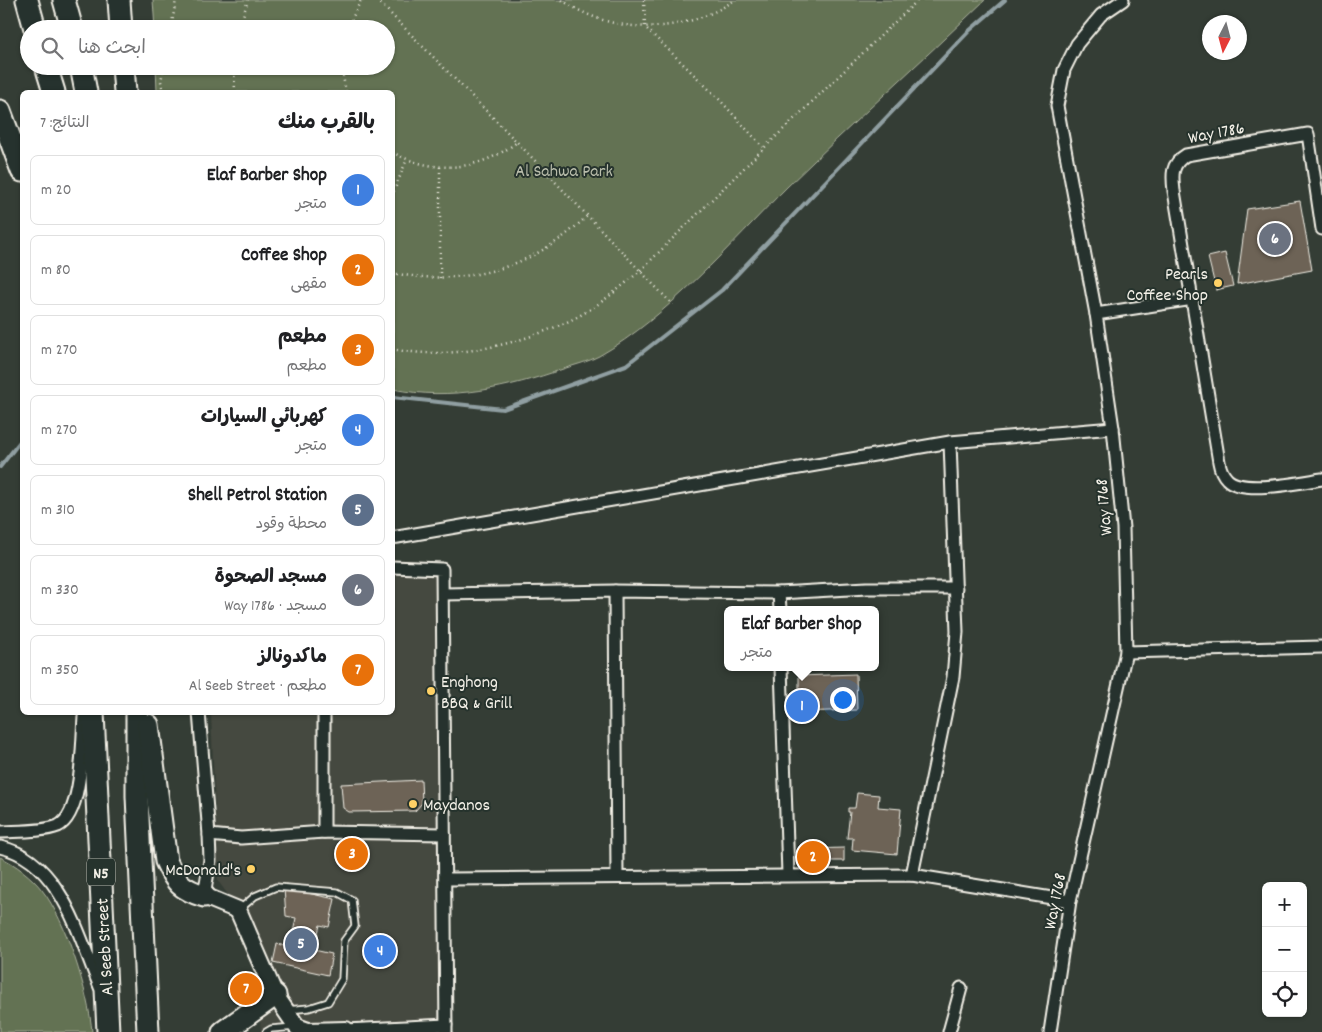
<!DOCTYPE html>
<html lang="ar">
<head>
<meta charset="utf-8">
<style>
  body { margin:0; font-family:Dekko,"Playpen Sans Arabic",sans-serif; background:#f6f6f6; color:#202124; direction:rtl }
  .controls { position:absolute; right:15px; bottom:15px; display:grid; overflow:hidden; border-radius:8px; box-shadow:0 1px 4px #0004 }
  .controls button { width:45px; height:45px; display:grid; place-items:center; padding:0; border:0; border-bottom:1px solid #e0e0e0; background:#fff; color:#202124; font:25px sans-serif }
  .compass { position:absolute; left:1202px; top:15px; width:45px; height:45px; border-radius:50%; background:#fff; box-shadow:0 1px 4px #0004; rotate:186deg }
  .you { position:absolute; left:842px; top:699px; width:18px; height:18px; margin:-12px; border:4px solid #fff; border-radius:50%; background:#1a73e8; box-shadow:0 0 0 8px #1a73e833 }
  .badge { display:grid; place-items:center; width:32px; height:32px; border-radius:50%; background:#111827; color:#fff; font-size:16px; font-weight:700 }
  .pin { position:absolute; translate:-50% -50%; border:2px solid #fff; box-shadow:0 1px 5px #0006 }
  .popup { position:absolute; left:724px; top:606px; width:155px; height:65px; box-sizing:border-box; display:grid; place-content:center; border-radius:8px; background:#fff; filter:drop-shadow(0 1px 4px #0005); font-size:16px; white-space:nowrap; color:#757577 }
  .popup b { font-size:19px; color:#202124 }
  .popup::after { content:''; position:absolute; left:50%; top:100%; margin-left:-10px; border:10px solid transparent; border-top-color:#fff }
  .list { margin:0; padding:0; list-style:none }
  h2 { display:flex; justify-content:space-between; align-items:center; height:65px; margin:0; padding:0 20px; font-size:21px }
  h2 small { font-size:16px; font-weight:400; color:#757577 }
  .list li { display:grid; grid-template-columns:32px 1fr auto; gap:15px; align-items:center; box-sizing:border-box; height:70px; margin:0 10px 10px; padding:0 10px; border:1px solid #e0e0e0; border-radius:8px }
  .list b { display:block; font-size:19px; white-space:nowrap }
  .list p { margin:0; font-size:16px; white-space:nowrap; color:#757577 }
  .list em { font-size:16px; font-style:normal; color:#757577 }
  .icon { flex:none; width:28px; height:28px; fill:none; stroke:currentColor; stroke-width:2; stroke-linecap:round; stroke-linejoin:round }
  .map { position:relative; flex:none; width:1322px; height:1032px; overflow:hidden; direction:ltr }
  .search { position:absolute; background:#fff; box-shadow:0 1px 4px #0004; left:20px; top:20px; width:375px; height:55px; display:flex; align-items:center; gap:12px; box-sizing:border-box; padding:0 18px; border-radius:28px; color:#757577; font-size:19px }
  .panel { position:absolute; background:#fff; box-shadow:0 1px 4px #0004; left:20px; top:90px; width:375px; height:625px; border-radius:8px; direction:rtl }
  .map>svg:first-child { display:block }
</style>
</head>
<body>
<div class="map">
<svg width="1322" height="1032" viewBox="0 0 1322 1032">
  <rect width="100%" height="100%" fill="#343d35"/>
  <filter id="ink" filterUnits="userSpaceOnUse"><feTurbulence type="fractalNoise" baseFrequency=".02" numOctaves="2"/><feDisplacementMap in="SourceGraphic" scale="10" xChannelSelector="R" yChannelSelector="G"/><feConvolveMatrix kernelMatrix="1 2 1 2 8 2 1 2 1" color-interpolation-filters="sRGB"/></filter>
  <g filter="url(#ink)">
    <path fill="#45483f" d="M393 567 442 569 446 1032H261L252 928 218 881 211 713 392 712Z"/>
    <g fill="#637253" stroke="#acb29e">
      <path d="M153 0H985C920 63 852 123 787 187 731 243 668 317 599 356 588 362 574 365 563 369 509 388 450 401 393 389L392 92H157L156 66H386V29H155Z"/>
      <path d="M0 857C15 864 32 877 42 890 66 920 89 994 92 1032H0Z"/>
    </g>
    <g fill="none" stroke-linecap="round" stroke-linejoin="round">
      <g stroke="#909fa2" stroke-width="4">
        <path d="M392 397 503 409 626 365 722 290 969 31 1005 0"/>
        <path d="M0 467 22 439"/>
      </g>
    </g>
    <g fill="#6d6356" stroke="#f4f1e8">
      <path d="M1300 201 1312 270 1237 284 1247 209Z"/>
      <path d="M1225 253 1233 286 1216 290 1208 257Z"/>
      <path d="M856 674 857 710 800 712 801 702H799V676Z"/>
      <path d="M421 780 422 803 415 811 349 812 343 808 341 784Z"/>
      <path d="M857 793 879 795 878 807 901 809 897 854 852 850 853 838H847L850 812H848V808H855Z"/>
      <path d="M844 848V861H808V849Z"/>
      <path d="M284 888 335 899 329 927 320 925 314 950 332 954 328 975 273 963 277 944 290 947 296 918 286 916Z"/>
    </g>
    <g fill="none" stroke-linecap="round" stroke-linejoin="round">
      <g stroke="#f4f1e8" stroke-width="9">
        <g id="lane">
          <path d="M240 909 255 896 276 887 337 892 352 900 355 926 344 941 342 979 328 1002 309 1008 287 1010"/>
          <path d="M266 1032 271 1029 295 1027"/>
        </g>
      </g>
      <g stroke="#f4f1e8" stroke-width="15">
        <g id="street">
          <path d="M1322 229 1308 134 1186 155C1171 164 1172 175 1174 191L1219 462C1220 468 1223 475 1227 479 1242 495 1302 482 1322 479"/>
          <path d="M1096 314 1193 299"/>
          <path d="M392 538 950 442 1113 428"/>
          <path d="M392 567 442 569 446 1032"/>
          <path d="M615 591 617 876"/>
          <path d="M779 593 780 610"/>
          <path d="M443 594 615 591 779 593 867 588H956"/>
          <path d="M1126 652 1322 647"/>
          <path d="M781 667 788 874"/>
          <path d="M199 712 209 835 241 838 324 832 444 834"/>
          <path d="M324 712V832"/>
          <path d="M0 832C16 831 43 832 58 826 83 814 82 742 84 717"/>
          <path d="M0 847C61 860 79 937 100 987"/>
          <path d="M912 875 953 677 957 632 950 442"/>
          <path d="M447 879 912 875 1070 901"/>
          <path d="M204 896 210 860 209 835"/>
          <path d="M346 1030 446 1025"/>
          <path d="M949 1032 961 988"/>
          <path d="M1050 1032 1070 901 1126 652 1123 528 1113 428 1096 314 1057 106 1064 70 1077 44 1101 15 1123 0"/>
        </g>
      </g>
      <g stroke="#f4f1e8" stroke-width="20">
        <path id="secondary" d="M204 896 238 910 275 995 297 1027 308 1031 346 1030V1032"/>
      </g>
      <g stroke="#f4f1e8" stroke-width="25">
        <g id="highway">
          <path d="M27 0 35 29"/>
          <path d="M64 0 72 29"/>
          <path d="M119 0 121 29"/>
          <path d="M46 66 54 92"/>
          <path d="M81 66 86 92"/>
          <path d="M123 66 125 92"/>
          <path d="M0 111 22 171"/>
          <path d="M93 712 108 1032"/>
          <path d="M137 712V796L148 1032"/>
          <path d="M148 725 166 861C176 883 181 889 204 896"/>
          <path d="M223 1032 275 995"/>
        </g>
      </g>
      <g stroke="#f4f1e8" stroke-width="2.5" stroke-dasharray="1 4" stroke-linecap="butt">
        <path d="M377 0 517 142 673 305"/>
        <path d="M562 0C613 36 683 35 735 0"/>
        <path d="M644 0 645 27 718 98 763 147"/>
        <path d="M171 29 176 0"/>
        <path d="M239 29 248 0"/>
        <path d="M347 29 361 0"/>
        <path d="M234 66 235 92"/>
        <path d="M341 66 346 92"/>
        <path d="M163 92 161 81 164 66"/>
        <path d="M392 152C434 175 480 171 517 142"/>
        <path d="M392 196 407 159"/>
        <path d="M392 273C465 287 535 268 587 216"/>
        <path d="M440 278V167"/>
        <path d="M392 349C450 361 519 345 571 320 596 308 619 289 640 271L764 148 918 0"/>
      </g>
      <use href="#lane" stroke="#26332d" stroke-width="5.5"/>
      <use href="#street" stroke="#26332d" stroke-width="11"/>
      <use href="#secondary" stroke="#26332d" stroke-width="16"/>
      <use href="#highway" stroke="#26332d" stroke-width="21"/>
    </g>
  </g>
  <g fill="#ffd166" stroke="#26332d" stroke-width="2">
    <circle cx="1218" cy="283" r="5"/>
    <circle cx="431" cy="691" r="5"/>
    <circle cx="413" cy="804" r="5"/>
    <circle cx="251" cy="869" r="5"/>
  </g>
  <g text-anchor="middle" stroke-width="4" stroke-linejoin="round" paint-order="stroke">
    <rect fill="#26332d" stroke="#b6b8b0" stroke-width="1" x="87" y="858.5" width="28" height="27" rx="4"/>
    <g font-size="16" font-weight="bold" fill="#f4f1e8">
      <text x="101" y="878">N5</text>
    </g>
    <g font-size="18" fill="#f4f1e8" stroke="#26332d">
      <text transform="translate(1216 132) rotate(-11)" y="6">Way 1786</text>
      <text transform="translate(1103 507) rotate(-95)" y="6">Way 1768</text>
      <text transform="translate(1054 901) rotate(-79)" y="6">Way 1768</text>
      <text transform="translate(104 947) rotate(-93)" y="6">Al Seeb Street</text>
    </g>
    <g font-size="18" fill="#babeac" stroke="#26332d">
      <text x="564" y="176">Al Sahwa Park</text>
    </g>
    <g font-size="18" fill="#f4f1e8" stroke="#26332d" text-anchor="end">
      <text x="1208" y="279">Pearls<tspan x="1208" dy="21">Coffee Shop</tspan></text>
      <text x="441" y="687" text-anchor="start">Enghong<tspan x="441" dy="21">BBQ &amp; Grill</tspan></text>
      <text x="423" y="810" text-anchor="start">Maydanos</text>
      <text x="241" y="875">McDonald's</text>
    </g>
  </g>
</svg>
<div class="controls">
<button>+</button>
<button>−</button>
<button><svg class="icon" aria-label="locate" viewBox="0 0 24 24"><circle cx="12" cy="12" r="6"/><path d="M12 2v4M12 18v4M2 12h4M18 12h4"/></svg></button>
</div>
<svg class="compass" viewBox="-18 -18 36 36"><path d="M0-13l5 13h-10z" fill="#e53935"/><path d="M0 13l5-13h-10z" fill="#757577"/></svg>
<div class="you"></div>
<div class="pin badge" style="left:802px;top:706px;background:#3f7fe0">1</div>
<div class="popup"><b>Elaf Barber Shop</b>متجر</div>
<div class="pin badge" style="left:813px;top:857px;background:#e8710a">2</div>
<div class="pin badge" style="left:352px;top:854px;background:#e8710a">3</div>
<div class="pin badge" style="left:380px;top:951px;background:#3f7fe0">4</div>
<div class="pin badge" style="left:301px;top:944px;background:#5c6f8a">5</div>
<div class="pin badge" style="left:1275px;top:239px;background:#6b7280">6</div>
<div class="pin badge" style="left:246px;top:989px;background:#e8710a">7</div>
<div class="search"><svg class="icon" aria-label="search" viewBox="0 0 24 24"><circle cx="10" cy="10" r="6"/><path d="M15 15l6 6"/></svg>ابحث هنا</div>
<section class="panel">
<h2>بالقرب منك<small>النتائج: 7</small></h2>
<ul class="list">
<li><span class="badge" style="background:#3f7fe0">1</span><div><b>Elaf Barber Shop</b><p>متجر</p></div><em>20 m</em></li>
<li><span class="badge" style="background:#e8710a">2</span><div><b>Coffee Shop</b><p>مقهى</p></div><em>80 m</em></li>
<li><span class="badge" style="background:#e8710a">3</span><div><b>مطعم</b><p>مطعم</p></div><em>270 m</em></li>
<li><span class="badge" style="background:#3f7fe0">4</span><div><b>كهربائي السيارات</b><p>متجر</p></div><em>270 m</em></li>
<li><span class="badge" style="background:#5c6f8a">5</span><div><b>Shell Petrol Station</b><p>محطة وقود</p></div><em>310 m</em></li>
<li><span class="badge" style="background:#6b7280">6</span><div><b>مسجد الصحوة</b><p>مسجد · Way 1786</p></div><em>330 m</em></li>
<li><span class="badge" style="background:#e8710a">7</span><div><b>ماكدونالز</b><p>مطعم · Al Seeb Street</p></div><em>350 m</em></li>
</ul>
</section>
</div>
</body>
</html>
